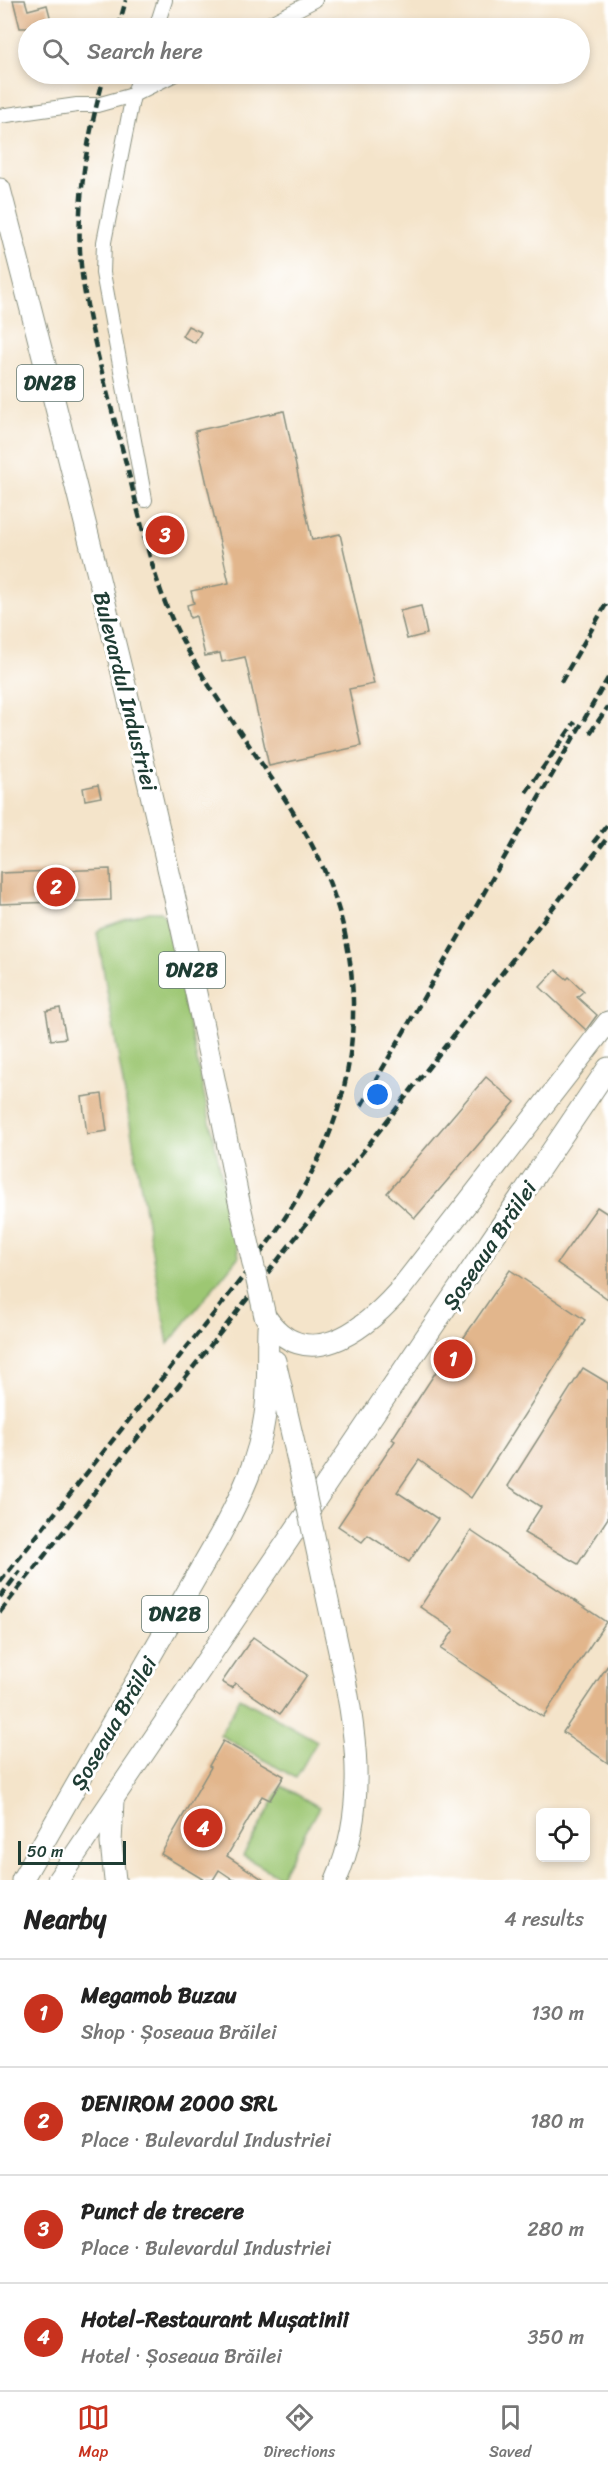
<!DOCTYPE html>
<html lang="en">
<head>
<meta charset="utf-8">
<style>
  body { margin:0; font-family:Sriracha,sans-serif; background:#f2f2f2; color:#222 }
  .controls { position:absolute; right:18px; bottom:18px; display:grid; overflow:hidden; border-radius:9px; box-shadow:0 3px 9px #0003 }
  .controls button { width:54px; height:54px; display:grid; place-items:center; padding:0; border:0; border-bottom:2px solid #e0e0e0; background:#fff; color:#222; font:30px sans-serif }
  .scale { position:absolute; left:18px; bottom:15px; width:108px; box-sizing:border-box; padding-left:6px; border:3px solid #1f3d34; border-top:0; font-size:16px; line-height:21px; white-space:nowrap; color:#1f3d34; -webkit-text-stroke:4px #fff; paint-order:stroke }
  .you { position:absolute; left:378px; top:1095px; width:21px; height:21px; margin:-15px; border:4px solid #fff; border-radius:50%; background:#1a73e8; box-shadow:0 0 0 9px #1a73e833 }
  .badge { display:grid; place-items:center; width:39px; height:39px; border-radius:50%; background:#c8321e; color:#fff; font-size:20px; font-weight:700 }
  .pin { position:absolute; translate:-50% -50%; border:3px solid #fff; box-shadow:0 2px 6px #0006 }
  .list { margin:0; padding:0; list-style:none }
  h2 { display:flex; justify-content:space-between; align-items:center; height:78px; margin:0; padding:0 24px; font-size:26px }
  h2 small { font-size:20px; font-weight:400; color:#767676 }
  .list li { display:grid; grid-template-columns:39px 1fr auto; gap:18px; align-items:center; box-sizing:border-box; height:108px; padding:0 24px; border-top:2px solid #e0e0e0 }
  .list b { display:block; font-size:22px; white-space:nowrap }
  .list p { margin:0; font-size:20px; white-space:nowrap; color:#767676 }
  .list em { font-size:20px; font-style:normal; color:#767676 }
  .icon { flex:none; width:33px; height:33px; fill:none; stroke:currentColor; stroke-width:2; stroke-linecap:round; stroke-linejoin:round }
  .map { position:relative; flex:none; width:608px; height:1880px; overflow:hidden }
  .search { position:absolute; background:#fff; box-shadow:0 3px 9px #0003; left:18px; right:18px; top:18px; height:66px; display:flex; align-items:center; gap:15px; box-sizing:border-box; padding:0 21px; border-radius:33px; color:#767676; font-size:22px }
  .sheet { height:510px; background:#fff }
  nav { display:flex; justify-content:space-around; align-items:center; box-sizing:border-box; height:84px; border-top:2px solid #e0e0e0; background:#fff; font-size:16px; color:#767676 }
  nav a { display:grid; justify-items:center; gap:3px }
  nav .on { color:#c8321e }
  .map>svg:first-child { display:block }
</style>
</head>
<body>
<div class="map">
<svg width="608" height="1880" viewBox="0 0 608 1880">
  <rect width="100%" height="100%" fill="#fff"/>
  <filter id="ink" filterUnits="userSpaceOnUse"><feTurbulence type="fractalNoise" baseFrequency=".0167" numOctaves="2"/><feDisplacementMap in="SourceGraphic" scale="12" xChannelSelector="R" yChannelSelector="G"/><feConvolveMatrix kernelMatrix="1 2 1 2 8 2 1 2 1" color-interpolation-filters="sRGB"/></filter>
  <filter id="wash" filterUnits="userSpaceOnUse"><feTurbulence type="fractalNoise" baseFrequency=".008" numOctaves="4" result="noise"/><feDisplacementMap in="SourceGraphic" scale="24" xChannelSelector="R" yChannelSelector="G"/><feGaussianBlur stdDeviation="1.35" result="paint"/><feColorMatrix in="noise" values="0 0 0 0 0 0 0 0 0 0 0 0 0 0 0 0 0 1.4 0 .05"/><feComposite in="paint" operator="in"/></filter>
  <g filter="url(#wash)">
    <rect width="100%" height="100%" fill="#f4e4ca"/>
    <g fill="#9dc773" stroke="#5e8254" stroke-width="1.5">
      <path d="M149 912H161L166 918 239 1256 168 1344 97 933 101 928Z"/>
      <path d="M240 1698 317 1741 296 1778 220 1735Z"/>
      <path d="M282 1786 319 1807 280 1877 243 1856Z"/>
    </g>
    <g id="blocks">
      <g fill="#e2b68c">
        <path d="M13 0H25L28 10 47 5 53 28H20Z"/>
        <path d="M188 326 201 332 195 343 182 336Z"/>
        <path d="M284 411 312 540 340 534 374 684 349 689 361 746 269 766 245 657 222 662 220 653 205 656 196 616 190 618 187 605 194 603 191 591 229 583 195 431Z"/>
        <path d="M172 518 178 548 157 551 152 522Z"/>
        <path d="M421 606 427 634 407 639 400 611Z"/>
        <path d="M98 785 101 797 85 800 83 788Z"/>
        <path d="M110 869 111 900 0 904V873Z"/>
        <path d="M556 970 567 979 569 977 584 991 577 997 597 1015 586 1030 540 987Z"/>
        <path d="M60 1008 66 1038 51 1040 46 1011Z"/>
        <path d="M486 1077 515 1102 415 1218 387 1193Z"/>
        <path d="M102 1094 107 1131 87 1134 82 1097Z"/>
        <path d="M597 1207 608 1214V1299L557 1263Z"/>
        <path d="M510 1270 585 1320 471 1498 419 1460 397 1492 438 1519 409 1562 368 1535 362 1542 338 1526 395 1441 392 1439 456 1341 460 1343Z"/>
        <path d="M583 1368 608 1383V1518L578 1564 524 1533 541 1507 508 1486Z"/>
        <path d="M471 1531 606 1622 543 1717 441 1649 454 1630 420 1607Z"/>
        <path d="M253 1637 307 1675 280 1714 235 1683 232 1688 222 1682Z"/>
        <path d="M608 1665V1763L563 1732Z"/>
        <path d="M223 1741 284 1776 270 1800 262 1796 227 1856 264 1880H234L219 1870 213 1880H204L161 1854 211 1767 209 1766Z"/>
      </g>
    </g>
  </g>
  <g filter="url(#ink)">
    <use href="#blocks" fill-opacity="0" stroke="#8a907f" stroke-width="1.5"/>
    <g fill="none" stroke-linecap="round" stroke-linejoin="round">
      <g stroke="#8a907f" stroke-width="16">
        <g id="minor">
          <path d="M156 28 165 0"/>
          <path d="M261 28 315 0"/>
          <path d="M141 74 133 95 104 242 103 273 145 500"/>
          <path d="M0 116 77 105H97L133 95 175 74"/>
        </g>
      </g>
      <g stroke="#8a907f" stroke-width="23">
        <g id="primary">
          <path d="M0 189C86 523 172 858 238 1197"/>
          <path d="M265 1316C305 1376 363 1331 398 1292L608 1022"/>
          <path d="M275 1361 296 1452"/>
          <path d="M326 1592C346 1687 377 1787 336 1880"/>
          <path d="M113 1800 111 1843 115 1880"/>
          <path d="M22 1880 220 1535C241 1496 259 1459 265 1415 269 1386 267 1357 268 1328"/>
          <path d="M58 1880 608 1068"/>
        </g>
      </g>
      <use href="#minor" stroke="#fff" stroke-width="14"/>
      <use href="#primary" stroke="#fff" stroke-width="21"/>
      <g stroke="#1f3d34" stroke-width="4.5" stroke-dasharray="9 4.5" stroke-linecap="butt">
        <path d="M118 28 126 0"/>
        <path d="M561 682 608 601"/>
        <path d="M590 733 608 707"/>
        <path d="M526 792 575 722"/>
        <path d="M593 843 608 824"/>
        <path d="M361 1106 608 678"/>
        <path d="M0 1582C60 1507 119 1432 179 1357 238 1283 310 1201 338 1109 364 1025 356 933 317 855 278 777 218 710 178 632 153 582 142 525 128 471 112 409 93 346 83 282 73 214 86 139 105 74"/>
        <path d="M0 1597 20 1571"/>
        <path d="M0 1612 337 1185 608 837"/>
      </g>
      <g stroke="#8a907f" stroke-width="23" stroke-linecap="butt">
        <g id="primary-bridge">
          <path d="M238 1197 265 1316"/>
          <path d="M296 1452 326 1592"/>
        </g>
      </g>
      <use href="#primary-bridge" stroke="#fff" stroke-width="21"/>
    </g>
  </g>
  <g text-anchor="middle" stroke-width="6" stroke-linejoin="round" paint-order="stroke">
    <g fill="#fff" stroke="#627771" stroke-width="1.5">
      <rect x="17" y="365" width="66" height="36" rx="4.5"/>
      <rect x="159" y="952" width="66" height="36" rx="4.5"/>
      <rect x="142" y="1596" width="66" height="36" rx="4.5"/>
    </g>
    <g font-size="21" font-weight="bold" fill="#1f3d34">
      <text x="50" y="390">DN2B</text>
      <text x="192" y="977">DN2B</text>
      <text x="175" y="1621">DN2B</text>
    </g>
    <g font-size="22" fill="#1f3d34" stroke="#fff">
      <text transform="translate(126 691) rotate(76)" y="8">Bulevardul Industriei</text>
      <text transform="translate(489 1245) rotate(-56)" y="8">Șoseaua Brăilei</text>
      <text transform="translate(113 1723) rotate(-60)" y="8">Șoseaua Brăilei</text>
    </g>
  </g>
</svg>
<div class="controls">
<button><svg class="icon" aria-label="locate" viewBox="0 0 24 24"><circle cx="12" cy="12" r="6"/><path d="M12 2v4M12 18v4M2 12h4M18 12h4"/></svg></button>
</div>
<div class="scale">50 m</div>
<div class="you"></div>
<div class="pin badge" style="left:453px;top:1359px">1</div>
<div class="pin badge" style="left:56px;top:887px">2</div>
<div class="pin badge" style="left:165px;top:535px">3</div>
<div class="pin badge" style="left:203px;top:1828px">4</div>
<div class="search"><svg class="icon" aria-label="search" viewBox="0 0 24 24"><circle cx="10" cy="10" r="6"/><path d="M15 15l6 6"/></svg>Search here</div>
</div>
<section class="sheet">
<h2>Nearby<small>4 results</small></h2>
<ul class="list">
<li><span class="badge">1</span><div><b>Megamob Buzau</b><p>Shop · Șoseaua Brăilei</p></div><em>130 m</em></li>
<li><span class="badge">2</span><div><b>DENIROM 2000 SRL</b><p>Place · Bulevardul Industriei</p></div><em>180 m</em></li>
<li><span class="badge">3</span><div><b>Punct de trecere</b><p>Place · Bulevardul Industriei</p></div><em>280 m</em></li>
<li><span class="badge">4</span><div><b>Hotel-Restaurant Mușatinii</b><p>Hotel · Șoseaua Brăilei</p></div><em>350 m</em></li>
</ul>
</section>
<nav>
<a class="on"><svg class="icon" aria-label="map" viewBox="0 0 24 24"><path d="M3 6l6-2 6 2 6-2v14l-6 2-6-2-6 2zM9 4v14M15 6v14"/></svg>Map</a>
<a><svg class="icon" aria-label="directions" viewBox="0 0 24 24"><path d="M12 3l9 9-9 9-9-9zM9 14v-3h6M13 9l2 2-2 2"/></svg>Directions</a>
<a><svg class="icon" aria-label="saved" viewBox="0 0 24 24"><path d="M7 4h10v16l-5-4-5 4z"/></svg>Saved</a>
</nav>
</body>
</html>
